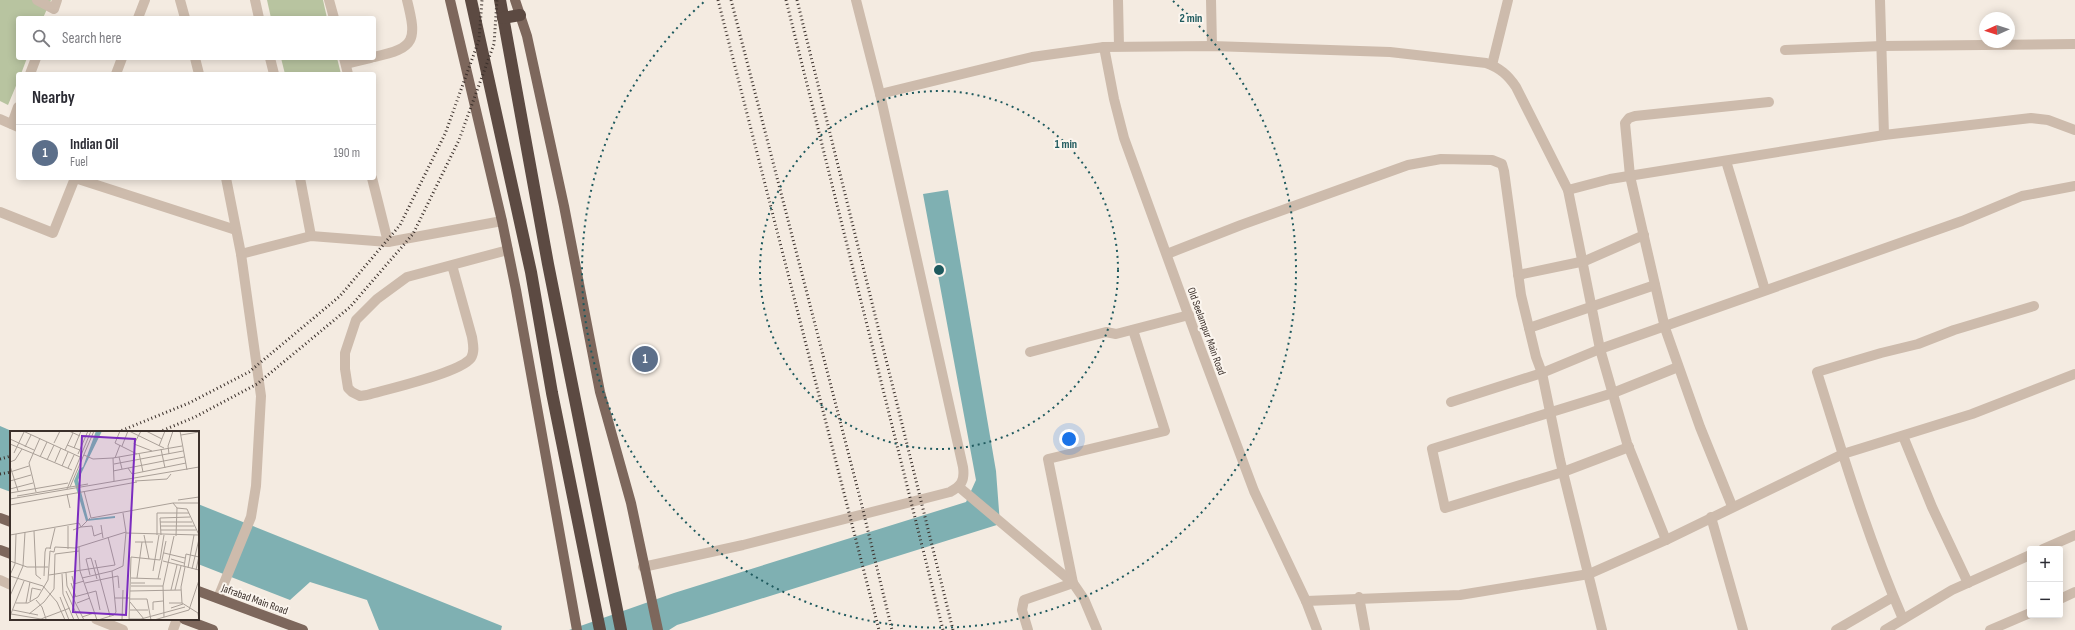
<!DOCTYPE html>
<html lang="en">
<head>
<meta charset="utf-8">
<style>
  body { margin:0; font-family:"Sofia Sans Condensed",sans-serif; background:#f7f7f7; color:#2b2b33 }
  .controls { position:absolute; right:12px; bottom:12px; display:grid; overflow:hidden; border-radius:4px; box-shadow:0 2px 10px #0003 }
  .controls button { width:36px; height:36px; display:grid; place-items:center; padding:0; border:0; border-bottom:1px solid #e1e1e2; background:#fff; color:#2b2b33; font:20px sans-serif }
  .compass { position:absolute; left:1979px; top:12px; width:36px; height:36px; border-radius:50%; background:#fff; box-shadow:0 2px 10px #0003; rotate:267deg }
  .you { position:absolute; left:1069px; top:439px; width:14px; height:14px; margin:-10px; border:3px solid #fff; border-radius:50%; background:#1a73e8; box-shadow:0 0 0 6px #1a73e833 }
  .badge { display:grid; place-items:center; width:26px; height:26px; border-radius:50%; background:#ea580c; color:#fff; font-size:13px; font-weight:700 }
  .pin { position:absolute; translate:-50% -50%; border:2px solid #fff; box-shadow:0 1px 4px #0006 }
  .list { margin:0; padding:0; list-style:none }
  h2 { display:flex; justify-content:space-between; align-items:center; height:52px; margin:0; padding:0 16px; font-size:17px }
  h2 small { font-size:13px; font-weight:400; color:#7c7c81 }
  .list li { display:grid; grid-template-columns:26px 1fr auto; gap:12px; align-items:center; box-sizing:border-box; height:56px; padding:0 16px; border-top:1px solid #e1e1e2 }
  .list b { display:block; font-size:15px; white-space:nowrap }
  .list p { margin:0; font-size:13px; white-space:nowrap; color:#7c7c81 }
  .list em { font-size:13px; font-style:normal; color:#7c7c81 }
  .icon { flex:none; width:22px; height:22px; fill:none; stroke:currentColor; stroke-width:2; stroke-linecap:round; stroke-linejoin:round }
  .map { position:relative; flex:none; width:2075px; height:630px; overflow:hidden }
  .search { position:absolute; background:#fff; box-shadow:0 2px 10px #0003; left:16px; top:16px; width:360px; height:44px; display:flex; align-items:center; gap:10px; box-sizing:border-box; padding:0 14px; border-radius:4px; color:#7c7c81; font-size:15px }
  .panel { position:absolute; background:#fff; box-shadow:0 2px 10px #0003; left:16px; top:72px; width:360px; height:108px; border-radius:4px }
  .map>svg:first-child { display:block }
</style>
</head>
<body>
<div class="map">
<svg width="2075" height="630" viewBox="0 0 2075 630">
  <rect width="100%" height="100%" fill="#f4ebe1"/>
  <g fill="#b8c4a0">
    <path d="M0 0H51L43 18H18V58H27L21 74H18V81L8 105 0 101Z"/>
    <path d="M267 0H323L327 18H271Z"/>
    <path d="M281 58H337L341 74H285Z"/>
  </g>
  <g fill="#7fb0b2">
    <path d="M948 190 996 471 1000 524 677 625 669 630H569L674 593 966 502 976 480 923 194Z"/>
    <path d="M0 426 14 432H11V492L0 488Z"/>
    <path d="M198 504 502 626 501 630H379L367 600 310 582 290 600 198 564Z"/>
  </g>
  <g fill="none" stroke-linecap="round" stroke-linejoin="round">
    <g stroke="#cdbbac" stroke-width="10">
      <path d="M37 0 54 9 57 0"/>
      <path d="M180 0 185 18"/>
      <path d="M255 0 259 18"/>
      <path d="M329 0 334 18"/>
      <path d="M1118 0 1119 46"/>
      <path d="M1211 0 1212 46"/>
      <path d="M1880 0 1884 135"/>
      <path d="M138 18 145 0"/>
      <path d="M1104 47 1114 99 1124 138 1200 347 1254 491 1306 601 1317 630"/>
      <path d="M1785 50 1882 46 2075 44"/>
      <path d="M374 57C416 48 417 40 407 0"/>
      <path d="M195 58 199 74"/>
      <path d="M270 58 274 74"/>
      <path d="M344 58 348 74"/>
      <path d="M346 64 371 58"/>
      <path d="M1492 65 1508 0"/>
      <path d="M30 74 36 58"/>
      <path d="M116 74 122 58"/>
      <path d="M880 94 1032 57 1104 47 1212 46 1390 52 1486 63C1500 68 1508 75 1516 87L1568 190 1600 349 1627 443 1666 540"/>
      <path d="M0 119 18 127"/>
      <path d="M12 124 18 107"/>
      <path d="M1726 161 1765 290"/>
      <path d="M75 178 236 230"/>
      <path d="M300 178 311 236"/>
      <path d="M372 178 388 242"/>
      <path d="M1568 190 1610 179 1884 135 2031 118 2048 120 2075 130"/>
      <path d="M0 212 53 233 75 178"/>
      <path d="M241 254 311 236 388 242 502 221"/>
      <path d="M1167 254 1241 225 1408 165 1441 159 1492 160 1502 164 1504 171 1521 295 1536 357 1542 373 1560 460 1602 630"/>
      <path d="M452 265 472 337C473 344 475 352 471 358 460 373 388 389 367 395L360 396 352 392 348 388 345 369V353L356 320 377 299 407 277 508 250"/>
      <path d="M1518 275 1585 261 1644 235"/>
      <path d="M1529 328 1655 285"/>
      <path d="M1030 352 1106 332 1116 334 1189 315"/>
      <path d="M1451 402 1542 373 1600 349 1962 221 2022 196 2075 186"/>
      <path d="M1903 436 1932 507 1968 583"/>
      <path d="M1629 447 1563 472 1445 508 1432 449 1613 393 1678 367"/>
      <path d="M959 487 1073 583 1084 599 1097 630"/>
      <path d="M1732 506 1700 427 1665 328 1630 176 1625 123 1629 118 1635 116 1769 102"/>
      <path d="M1711 517 1743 630"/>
      <path d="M2043 549 2075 535"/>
      <path d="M643 567 743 545 950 492C961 486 965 481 963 467L880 94 856 0"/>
      <path d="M0 580 11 585"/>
      <path d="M1359 597 1365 630"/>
      <path d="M218 598 251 517 256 486 261 396 241 254 226 178"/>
      <path d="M2060 599 2075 592"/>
      <path d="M1306 601 1460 595 1589 574 1666 540 1843 454 1972 414 2075 374"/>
      <path d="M96 619 123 630"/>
      <path d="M1903 619C1868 539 1843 455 1817 372L1881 353 1918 344 1954 330 2034 306"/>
      <path d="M173 630 177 619"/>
      <path d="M1028 630 1022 610 1024 600 1073 583 1048 459 1165 431 1133 330"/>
      <path d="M1836 630 1893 597"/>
      <path d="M1885 630 1952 590 2030 555"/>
      <path d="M1990 630 2030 613"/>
    </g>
    <g stroke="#7d675c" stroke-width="10">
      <path d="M450 0 502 221 516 290 577 630"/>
      <path d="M515 0 527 36 564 206 600 392 631 503 658 630"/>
      <path d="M0 518 11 522"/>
      <path d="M0 550 11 554"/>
      <path d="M198 591 303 630"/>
      <path d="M184 619 213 630"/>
    </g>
    <g stroke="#5c4a42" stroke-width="12">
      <path d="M471 0 531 272 552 393 600 630"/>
      <path d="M500 0 548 264 621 630"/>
      <path d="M503 18 520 15"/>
    </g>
    <g stroke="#3b302b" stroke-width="3" stroke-dasharray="1 3" stroke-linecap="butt">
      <path d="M718 0 879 630"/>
      <path d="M731 0 861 502 892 630"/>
      <path d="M786 0 943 630"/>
      <path d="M797 0 953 630"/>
      <path d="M118 432 189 403 249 372 340 296 400 225 445 134 479 40 482 0"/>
      <path d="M159 432 195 417 257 384 350 307 413 234 459 140 494 44 497 0"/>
      <path d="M0 459 11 456"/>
      <path d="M0 474 11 472"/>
    </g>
  </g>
  <g fill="none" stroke="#1f5a5e" stroke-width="2" stroke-dasharray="2 4">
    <circle cx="939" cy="270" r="179"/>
    <path d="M1173 1A357 357 0 1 1 705 1"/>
  </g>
  <g text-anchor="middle" stroke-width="4" stroke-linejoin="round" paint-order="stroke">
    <g font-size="11" fill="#3b302b" stroke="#fbf5ee">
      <text transform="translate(1207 331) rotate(70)" y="4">Old Seelampur Main Road</text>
      <text transform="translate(255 599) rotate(20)" y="4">Jafrabad Main Road</text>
    </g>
  </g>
  <g transform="translate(10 431)">
    <rect width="189" height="189" fill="#f4ebe1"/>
    <path d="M86 0H92L68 49 78 88 105 85V87L76 90 64 50 69 38 73 36Z" fill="#7fb0b2"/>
    <path fill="none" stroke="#aaa098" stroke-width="1" d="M13 0 70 26M59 0 70 5M110 0 105 12 127 23M119 0 154 17M131 0 124 13 142 20M136 0 152 8M170 0 177 39M171 4 189 1M0 8 24 19M44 12 50 0M0 13 22 22M57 14 70 19M112 15 118 0M149 15 155 0M15 16 21 4M64 17 71 0M151 18 155 37M55 19 63 2M4 22 14 1M22 22 62 39M129 22 133 41M68 23 78 0M159 23 158 15 163 0M74 24 83 28 103 27 172 15M30 26 37 11M109 26 112 38M103 27 104 50M105 27 110 14M37 29 44 14M0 31 5 29 12 18M45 31 51 17M104 33 173 20M0 35 8 60M52 35 58 21M58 37 64 24M118 37 122 43 176 32M103 40 174 26M0 41 19 35M0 50 21 44M125 50 157 48 161 43M60 56 84 0M0 58 23 52M57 58 81 0M74 60 81 87 163 72H189M26 61 19 32 30 7M0 62 58 52M57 63 60 77M7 65 78 53M0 68 189 36M168 69 189 66M163 72 167 77 166 105M0 74 127 51M167 77 177 78 189 104M150 91H182M91 94 93 107M151 95H184M63 99 71 96 80 87M151 99H186M24 100 26 144 31 148M116 102 189 104M0 104 69 92 71 96 82 95 84 105 92 102M134 104 139 128M147 104V82H179M151 104 150 87 180 86M125 111H143M69 116 70 140 87 189M40 118 45 97M58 118V95M154 122 175 127M161 128 174 132M85 129 100 185M0 130 17 136H38M153 130 189 139M174 136 176 123 189 126M175 136 171 156 172 172 188 182 189 189M178 137 184 104M182 138 189 108M186 139 189 125M143 140 149 104M56 142 57 155 74 189M52 143 53 163 64 189M0 144 5 133 6 103M39 144 105 134 98 106M80 144 76 128 81 127 87 148M0 145 33 155 47 171 55 189M34 145 35 121 36 117H41M62 145 64 153 74 150M72 147 102 140 113 135 116 101 113 82M121 147 151 148M127 147 132 111M148 148 156 110M61 152 66 166M75 152 108 145 109 157M121 152H135M121 155H153M161 159 167 134M165 159 171 135M56 160 69 189M120 160 171 159M0 165 13 135 15 101M50 166 59 189M64 166 86 160 90 179M105 167H120M120 168H137L141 189M26 169 32 176 36 188M20 170 22 157 31 159M120 171 134 188M6 172H18L28 166 38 149 40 120 44 121 45 116 65 117 116 101M16 172 20 151M67 172 80 167M159 172H172M161 177 173 173M3 179 28 184M120 179H138M143 179V171L153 170M1 183 31 188 60 177M19 183 34 171 44 158 45 123 69 120M0 185 14 150M72 186 84 182M154 186 153 155 164 105M119 188H131L175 176M88 189 104 184 106 181 102 140M112 189 113 159M119 189 121 126 150 129 154 104M144 189 179 179 189 149"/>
    <path fill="#7b2cbf" fill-opacity="0.15" stroke="#7b2cbf" stroke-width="2" d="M72 5 125 8 116 184 63 181Z"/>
    <rect width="189" height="189" fill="none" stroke="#3b302b" stroke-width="2"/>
  </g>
  <circle cx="939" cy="270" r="6" fill="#1f5a5e" stroke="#fbf5ee" stroke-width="2"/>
  <g font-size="12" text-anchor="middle" font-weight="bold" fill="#1f5a5e" stroke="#fbf5ee" stroke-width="4" stroke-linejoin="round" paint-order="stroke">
    <text x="1191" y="22">2 min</text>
    <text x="1066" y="148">1 min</text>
  </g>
</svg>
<div class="controls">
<button>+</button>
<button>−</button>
</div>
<svg class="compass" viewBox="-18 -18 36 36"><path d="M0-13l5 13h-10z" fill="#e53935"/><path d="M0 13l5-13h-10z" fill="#7c7c81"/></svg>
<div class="you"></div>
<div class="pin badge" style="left:645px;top:359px;background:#5c6f8a">1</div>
<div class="search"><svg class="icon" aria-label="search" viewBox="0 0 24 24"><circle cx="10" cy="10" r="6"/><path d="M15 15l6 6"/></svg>Search here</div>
<section class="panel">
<h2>Nearby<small></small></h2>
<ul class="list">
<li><span class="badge" style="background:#5c6f8a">1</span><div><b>Indian Oil</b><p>Fuel</p></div><em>190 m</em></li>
</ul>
</section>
</div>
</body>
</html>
